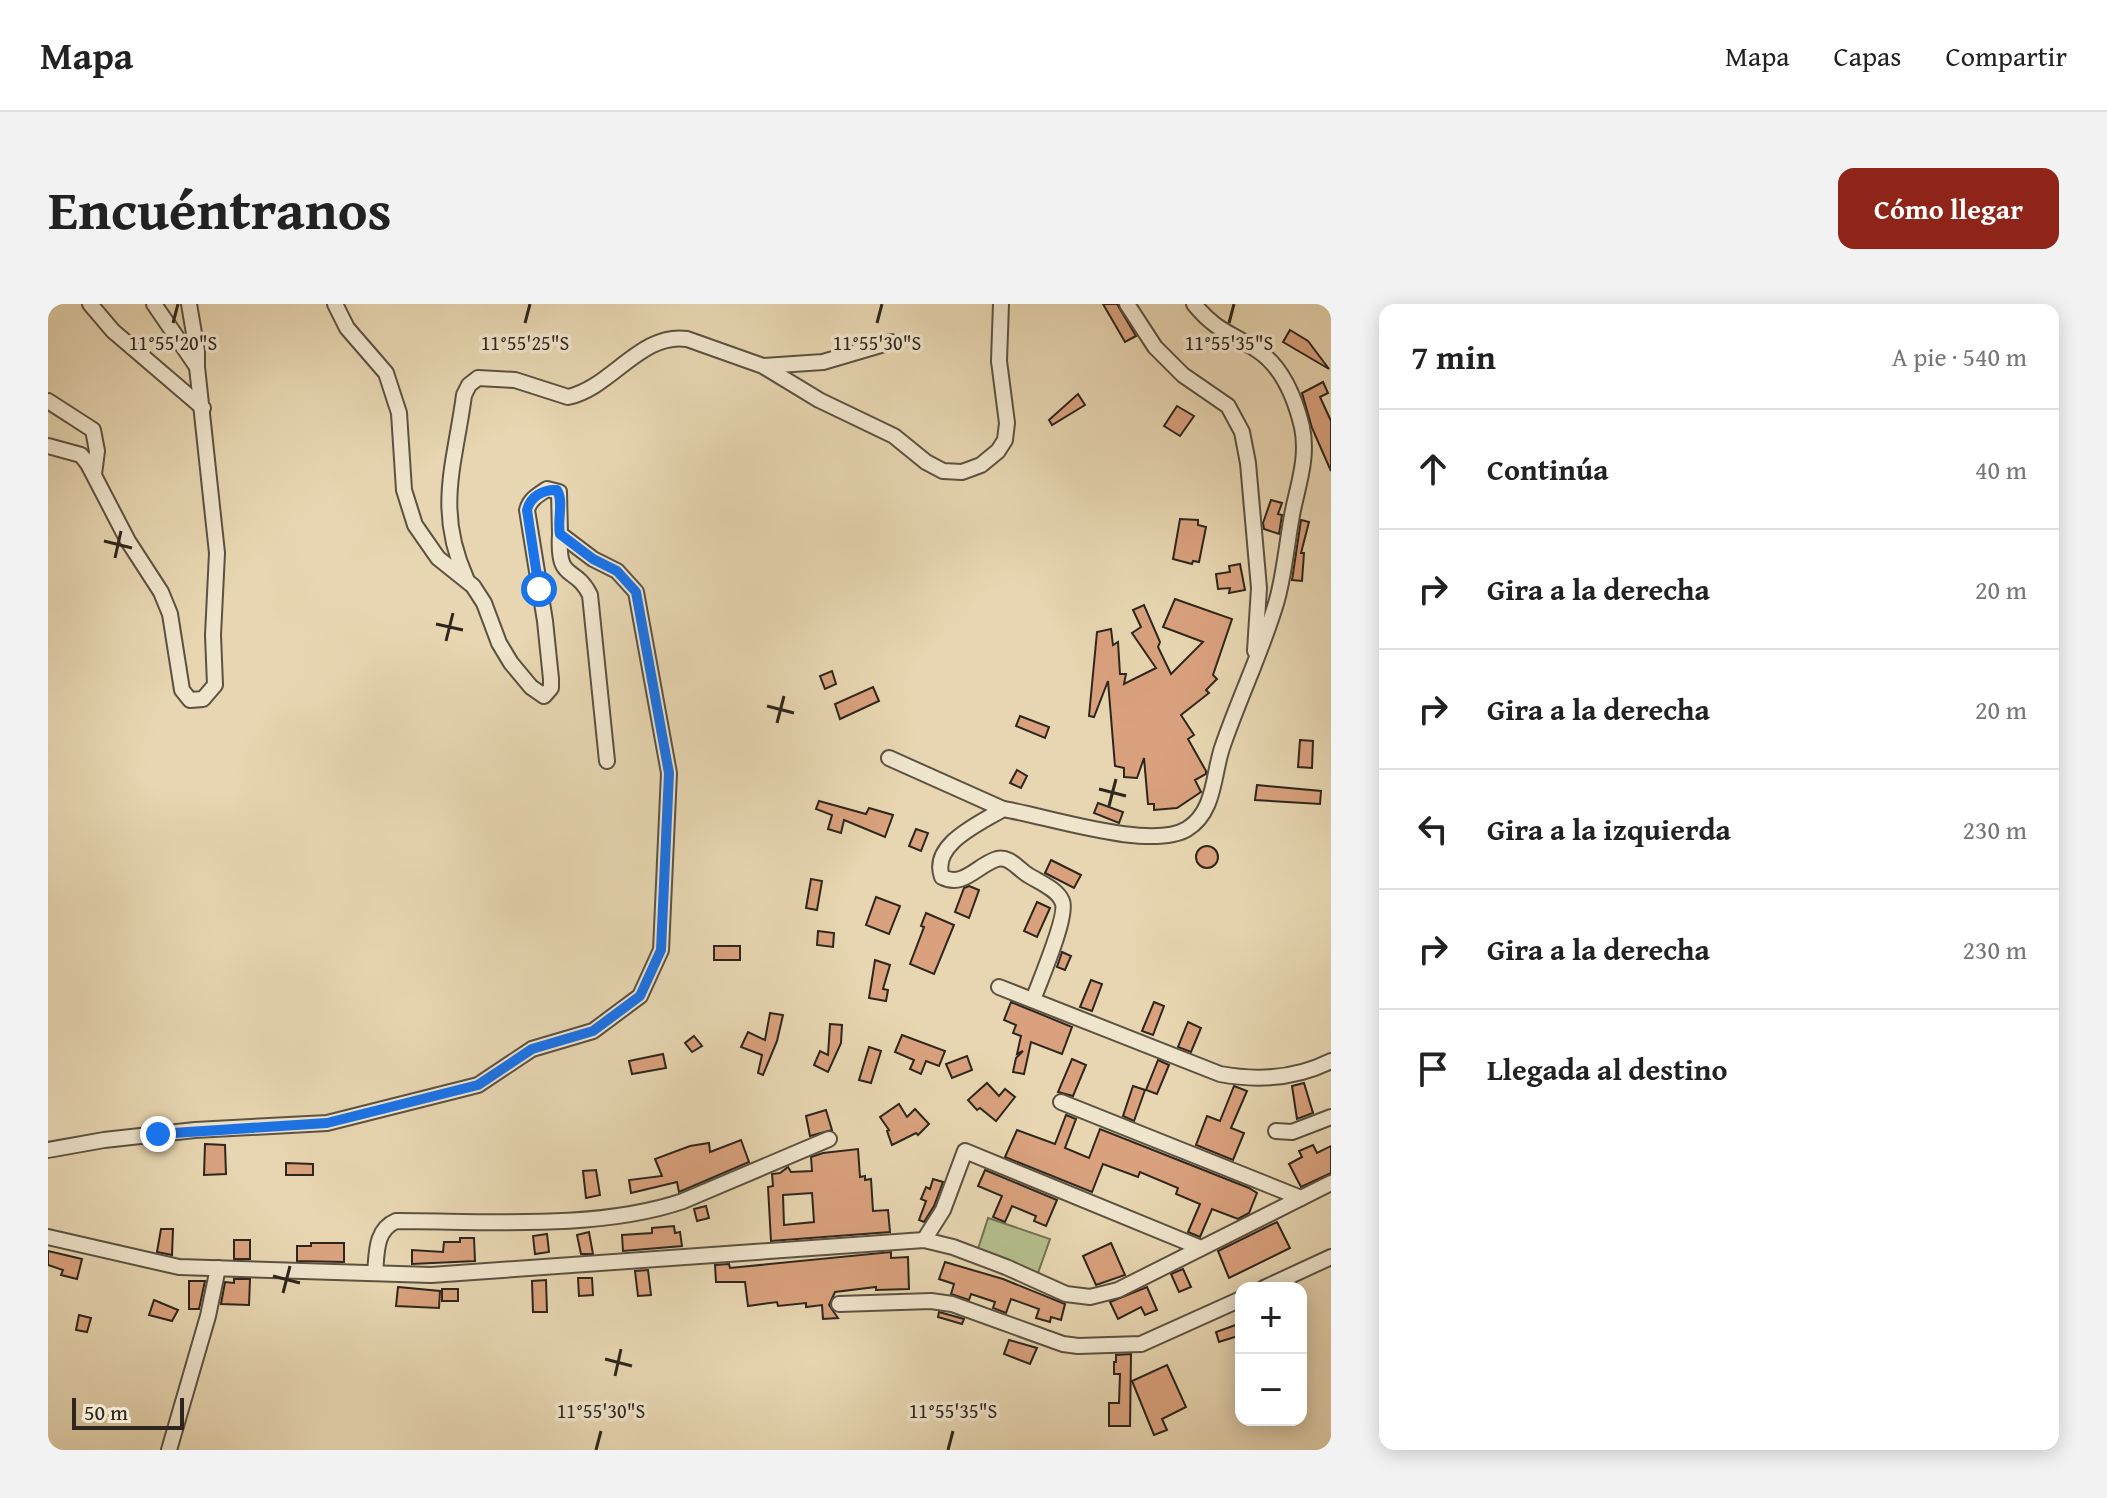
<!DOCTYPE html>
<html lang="es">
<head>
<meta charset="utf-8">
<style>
  body { margin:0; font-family:"Gentium Book Plus",serif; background:#f2f2f2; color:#222 }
  .controls { position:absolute; right:24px; bottom:24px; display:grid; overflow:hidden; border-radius:16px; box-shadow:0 4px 20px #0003 }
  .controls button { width:72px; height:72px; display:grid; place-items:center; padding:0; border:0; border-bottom:2px solid #e0e0e0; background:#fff; color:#222; font:40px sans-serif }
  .scale { position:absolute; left:24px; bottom:20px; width:112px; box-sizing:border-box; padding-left:8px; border:4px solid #2e261c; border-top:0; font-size:22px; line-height:28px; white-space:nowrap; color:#2e261c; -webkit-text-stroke:6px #efe4cc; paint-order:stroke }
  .stop { position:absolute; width:24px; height:24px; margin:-18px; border:6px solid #1a73e8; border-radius:50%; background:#fff }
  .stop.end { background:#1a73e8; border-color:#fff; box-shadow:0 2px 8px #0008 }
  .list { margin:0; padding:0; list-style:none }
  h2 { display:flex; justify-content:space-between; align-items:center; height:104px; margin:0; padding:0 32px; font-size:34px }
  h2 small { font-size:26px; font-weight:400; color:#767676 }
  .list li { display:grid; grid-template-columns:52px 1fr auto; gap:24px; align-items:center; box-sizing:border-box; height:120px; padding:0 32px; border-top:2px solid #e0e0e0 }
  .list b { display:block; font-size:30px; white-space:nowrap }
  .list em { font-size:26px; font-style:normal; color:#767676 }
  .icon { flex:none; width:44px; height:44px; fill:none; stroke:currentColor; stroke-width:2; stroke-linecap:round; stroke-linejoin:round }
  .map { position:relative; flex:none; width:1283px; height:1146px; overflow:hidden; border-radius:16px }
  header { display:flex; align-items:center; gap:48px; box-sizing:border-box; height:112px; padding:0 40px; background:#fff; border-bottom:2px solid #e0e0e0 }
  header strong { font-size:38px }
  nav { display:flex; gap:44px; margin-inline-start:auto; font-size:28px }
  .intro { display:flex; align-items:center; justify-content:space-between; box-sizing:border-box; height:192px; padding:0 48px }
  h1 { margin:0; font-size:56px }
  .button { padding:20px 36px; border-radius:16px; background:#8f2418; color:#fff; font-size:28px; font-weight:700 }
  main { display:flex; gap:48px; padding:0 48px }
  aside { flex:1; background:#fff; border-radius:16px; box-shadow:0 4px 20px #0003 }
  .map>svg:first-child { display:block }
</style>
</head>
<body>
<header>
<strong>Mapa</strong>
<nav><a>Mapa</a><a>Capas</a><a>Compartir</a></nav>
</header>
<div class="intro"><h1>Encuéntranos</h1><a class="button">Cómo llegar</a></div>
<main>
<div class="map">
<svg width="1283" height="1146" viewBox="0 0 1283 1146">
  <rect width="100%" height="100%" fill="#e7d6b1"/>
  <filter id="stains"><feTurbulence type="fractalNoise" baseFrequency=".0025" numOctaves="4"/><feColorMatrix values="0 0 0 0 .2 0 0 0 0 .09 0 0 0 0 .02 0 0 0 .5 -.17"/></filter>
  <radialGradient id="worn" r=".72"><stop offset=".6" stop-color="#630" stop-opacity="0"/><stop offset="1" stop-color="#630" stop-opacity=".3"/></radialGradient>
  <path fill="#b5be8c" stroke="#727254" stroke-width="2" d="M940 914 1002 935 990 969 929 948Z"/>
  <g fill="#d9a17d" stroke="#2e261c" stroke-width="2" fill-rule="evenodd">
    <path d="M1055 0H1069L1088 32 1077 38Z"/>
    <path d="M1242 26 1260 37 1281 65 1235 38Z"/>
    <path d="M1275 78 1280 89 1272 93 1283 117V167L1264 124 1254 89Z"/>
    <path d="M1030 90 1037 101 1004 121 1001 116Z"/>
    <path d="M1129 102 1146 112 1132 132 1116 122Z"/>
    <path d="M1223 196 1234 199 1230 210 1234 211 1231 230 1216 225 1215 219Z"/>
    <path d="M1132 215 1150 216V221L1158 223 1151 258 1145 257 1144 260 1125 255Z"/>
    <path d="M1253 216 1261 218 1253 249H1256L1254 277 1244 276Z"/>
    <path d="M1192 260 1197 286 1181 289 1182 284 1170 285 1168 270 1182 268 1181 262Z"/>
    <path d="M1127 295 1184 315 1165 371 1169 375 1158 386 1161 389 1133 411 1146 431 1140 435 1158 467V470L1147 476 1153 488 1129 504 1106 506V500H1100L1096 454 1089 474 1076 473V464L1067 462 1060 377 1046 413 1041 412 1049 328 1063 325 1065 341 1070 338 1072 370H1078L1076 380 1108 364 1084 329 1093 323 1085 306 1096 301 1112 338 1110 343 1123 370 1155 338 1115 323Z"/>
    <path d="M784 367 788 380 777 385 772 372Z"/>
    <path d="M825 383 831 397 792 415 787 400Z"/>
    <path d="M972 412 1001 423 997 434 968 422Z"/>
    <path d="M1252 436 1265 437 1264 464 1250 463Z"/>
    <path d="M969 466 979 472 973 484 962 479Z"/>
    <path d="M1209 481 1273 487 1272 500 1207 496Z"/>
    <path d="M771 497 818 510 821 504 845 511 837 533 796 516 793 529 780 525 784 511 768 505Z"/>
    <path d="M1050 499 1075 508 1071 519 1046 509Z"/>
    <path d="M868 525 880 529 873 547 861 542Z"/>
    <circle cx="1159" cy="553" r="11"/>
    <path d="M1003 556 1033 571 1026 584 997 569Z"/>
    <path d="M763 575 774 577 769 606 758 604Z"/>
    <path d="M921 582 931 586 921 614 907 608 916 584Z"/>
    <path d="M828 593 852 602 841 630 818 621Z"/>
    <path d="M989 598 1002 604 989 633 976 627Z"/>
    <path d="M878 609 906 621 886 670 862 660 876 623 873 622Z"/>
    <path d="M770 627 786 629 785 643 769 641Z"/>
    <rect x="666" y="642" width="26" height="14"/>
    <path d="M1014 648 1023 652 1017 666 1009 663Z"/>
    <path d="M827 656 842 661 835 685 840 686 838 697 821 694Z"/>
    <path d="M1043 676 1054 680 1044 707 1032 703Z"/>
    <path d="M963 698 1024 723 1014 750 983 738 976 770 965 768 968 754 975 747 969 750 973 732 965 729 968 721 956 716Z"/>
    <path d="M1106 698 1116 702 1105 731 1094 727Z"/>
    <path d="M722 709 735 711 729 737 715 771 710 769 714 751 693 743 700 728 717 736Z"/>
    <path d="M1140 718 1153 724 1143 748 1130 743Z"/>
    <path d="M782 720 794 721 793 739 780 768 766 761 772 747 780 751Z"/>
    <path d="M854 731 897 747 891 762 878 757 873 770 862 765 866 756 847 748Z"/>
    <path d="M646 732 654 742 644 748 637 739Z"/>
    <path d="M821 743 833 747 823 779 811 776Z"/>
    <path d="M615 750 618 764 584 770 581 757Z"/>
    <path d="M919 752 924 766 904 774 898 760Z"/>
    <path d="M1024 755 1038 761 1025 792 1010 788Z"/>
    <path d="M1110 756 1121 761 1109 790 1098 786Z"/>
    <path d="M939 779 951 792 957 785 967 793 948 817 932 804 929 806 920 796Z"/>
    <path d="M1256 779 1265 809 1249 815 1244 782Z"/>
    <path d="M1085 782 1097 786 1086 817 1075 812Z"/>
    <path d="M1186 782 1199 787 1183 824 1196 829 1185 856 1148 841 1159 812 1172 817Z"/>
    <path d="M851 800 859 813 867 805 881 820 870 831 868 829 844 841 839 827 841 826 832 813Z"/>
    <path d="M778 806 784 826 762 832 758 812Z"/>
    <path d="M1018 811 1028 815 1017 844 1041 854 1052 825 1201 884 1209 889 1201 909 1190 915 1164 905 1152 933 1140 928 1152 900 1128 890 1130 884 1092 868 1090 873 1055 860 1044 888 957 853 969 826 1007 840Z"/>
    <path d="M693 836 701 858 631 888 629 878 583 889 581 876 614 872 607 855 642 842 661 839 662 848Z"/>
    <path d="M157 840 177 841 178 870 156 871Z"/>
    <path d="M1265 841 1269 849 1283 842V869L1253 883 1241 860 1254 853 1251 847Z"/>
    <path d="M810 845 812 873 817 872V876L823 875 825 907 840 906 842 928 723 937 720 883 725 882 724 870 732 869 740 863 743 868 764 867 763 853 775 849ZM764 889 766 918 736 921 735 891Z"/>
    <path d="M238 859 265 860V871H238Z"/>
    <path d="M548 866 552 891 538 894 535 867Z"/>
    <path d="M937 866 1009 896 998 922 986 917 988 912 964 902 957 918 945 913 954 892 930 882Z"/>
    <path d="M885 875 895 878 886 902 876 918 871 916 878 897 873 895 878 883 882 885Z"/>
    <path d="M658 902 661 914 649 917 646 905Z"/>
    <path d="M1229 918 1242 944 1181 974 1170 947Z"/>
    <path d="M626 922 627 929 632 928 634 942 575 947 574 931 604 929V924Z"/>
    <path d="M113 925H125L124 951 109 948Z"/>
    <path d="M541 928 545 950H533L529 931Z"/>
    <path d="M499 930 501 948 487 950 485 932Z"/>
    <path d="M412 934H426L427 957 364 960V946L395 948 396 938H412Z"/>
    <rect x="186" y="936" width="16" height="19"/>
    <path d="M263 939H296V958L249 957V942H263Z"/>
    <path d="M1063 939 1077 971 1048 981 1035 952Z"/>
    <path d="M0 947 34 955 29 975 13 971 15 966 0 961Z"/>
    <path d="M843 948V954L860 953 861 985 828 986V983L787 988 781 1001 790 1014 775 1015 774 1001 758 1003V999L730 1002 729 998 700 1002 697 978H668L667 961 681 960 682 964Z"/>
    <path d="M897 958 955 975 1017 1000 1013 1016 1003 1013 1002 1018 988 1014 991 1005 963 995 958 1009 945 1004 947 998 923 990 921 996 903 990 906 980 891 975Z"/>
    <path d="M1135 965 1143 983 1131 988 1123 970Z"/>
    <path d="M600 966 603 991 590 992 587 967Z"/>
    <path d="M530 974H544L545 991 531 992Z"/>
    <path d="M186 975H202L201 1001 173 1000 177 978 186 979Z"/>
    <path d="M498 976 499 1008H485L484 977Z"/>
    <path d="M141 977H157L151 1005H141Z"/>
    <path d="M350 983 392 987 391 1004 348 1002Z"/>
    <path d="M1099 983 1109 1006 1097 1011 1093 1003 1070 1015 1062 998Z"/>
    <rect x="394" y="985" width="16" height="12"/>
    <path d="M106 996 130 1006 124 1017 101 1011Z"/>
    <path d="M891 1008 916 1015 914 1020 890 1013Z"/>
    <path d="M31 1011 43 1014 39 1028 28 1026Z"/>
    <path d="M1193 1019V1031L1171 1038 1168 1028Z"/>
    <path d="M961 1036 989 1044 982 1060 956 1050Z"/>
    <path d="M1083 1050 1082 1122H1061V1099H1071L1072 1070H1066V1058H1068V1051Z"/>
    <path d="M1119 1061 1138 1103 1114 1115 1119 1126 1106 1131 1084 1077Z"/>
  </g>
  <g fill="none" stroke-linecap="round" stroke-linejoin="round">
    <g stroke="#5c5241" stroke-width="18">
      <g id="street">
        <path d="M42 0 65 27 155 104"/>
        <path d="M106 0 149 63"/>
        <path d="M1079 0 1107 43 1135 71 1180 102 1194 128 1200 159 1211 284 1207 347"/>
        <path d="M716 62 775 58 843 38"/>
        <path d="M0 97 45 126 49 147 46 170"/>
        <path d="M0 142 33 151 40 160 80 237 113 288 122 310 134 386 142 396 155 395 167 381 165 331 169 249 149 63V47L141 0"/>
        <path d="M512 230C509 280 527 260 542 291L559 457"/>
        <path d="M418 274C387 205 407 160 416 91L421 81 430 74 467 76 520 93C563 84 593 28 639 35L715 62 771 96 846 132 878 158 895 167 914 168 933 161 950 147 957 136 959 119 951 57 953 0"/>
        <path d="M841 454 955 505"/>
        <path d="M951 683 1172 770C1210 777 1247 775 1283 757"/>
        <path d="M985 696C991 679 1021 610 1014 597 1009 585 991 578 980 571 970 565 962 552 949 555 929 561 916 584 894 573 882 540 933 519 955 505 999 512 1102 547 1139 525 1167 508 1165 471 1174 444 1191 394 1215 345 1229 296 1237 267 1239 236 1245 206 1251 178 1260 152 1254 123 1247 94 1234 62 1209 46 1182 28 1169 28 1146 0"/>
        <path d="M1013 798 1253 894"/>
        <path d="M1228 827 1244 828 1283 813"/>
        <path d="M0 846 56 836 147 826 279 819 430 781 484 745 545 727 592 692 613 646 621 469 588 288 569 267 545 255 512 230 511 188 499 185C490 191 482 195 479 206L497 317 503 375V384L496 392 483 383 463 359 451 339 436 299 425 282 390 254 367 221 356 186 351 109 338 69 299 24 287 0"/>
        <path d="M0 933 131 963 383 971 876 936 905 943 958 963 1018 990 1042 993 1070 986 1283 879"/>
        <path d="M876 936 895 906 917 847 1153 944"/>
        <path d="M327 969C329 949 327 926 348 917 437 917 550 926 635 897L781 835"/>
        <path d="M1216 984 1283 953"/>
        <path d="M791 1000 883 997 904 1000 1015 1040 1030 1042 1093 1040 1193 995"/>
        <path d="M121 1146 160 1012 170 964"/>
      </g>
    </g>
    <use href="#street" stroke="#efe4cc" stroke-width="14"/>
  </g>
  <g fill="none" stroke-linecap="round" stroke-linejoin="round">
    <path stroke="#1a73e8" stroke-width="10" d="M110 830 279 819 430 781 484 745 545 727 592 692 613 646 621 469 588 288 569 267 545 255 512 230C509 216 516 197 509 186 495 185 482 193 479 206L491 285"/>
  </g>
  <path fill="none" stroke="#2e261c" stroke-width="3" d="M125 19 130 0M477 19 482 0M829 19 834 0M1181 19 1186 0M56 237 84 244M67 254 73 227M388 320 415 326M398 337 405 309M719 402 746 409M729 419 736 392M1051 485 1078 492M1061 502 1068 475M225 972 252 979M235 989 242 962M557 1055 584 1062M567 1072 573 1045M548 1146 553 1127M900 1146 905 1127"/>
  <g font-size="20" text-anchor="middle" fill="#2e261c" stroke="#efe4cc" stroke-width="7" stroke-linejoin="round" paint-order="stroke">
    <text x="125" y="46">11°55'20"S</text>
    <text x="477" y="46">11°55'25"S</text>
    <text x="829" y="46">11°55'30"S</text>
    <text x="1181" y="46">11°55'35"S</text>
    <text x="553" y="1114">11°55'30"S</text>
    <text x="905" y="1114">11°55'35"S</text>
  </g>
  <rect width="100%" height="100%" filter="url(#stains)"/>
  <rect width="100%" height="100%" fill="url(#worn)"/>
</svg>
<div class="controls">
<button>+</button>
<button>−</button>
</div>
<div class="scale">50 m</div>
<div class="stop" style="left:491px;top:285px"></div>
<div class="stop end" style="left:110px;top:830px"></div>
</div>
<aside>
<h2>7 min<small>A pie · 540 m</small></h2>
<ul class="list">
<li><svg class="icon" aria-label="ahead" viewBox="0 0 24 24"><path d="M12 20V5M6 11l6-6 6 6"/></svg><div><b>Continúa</b></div><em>40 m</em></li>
<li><svg class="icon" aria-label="right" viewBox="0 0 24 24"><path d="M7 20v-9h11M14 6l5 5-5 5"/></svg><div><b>Gira a la derecha</b></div><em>20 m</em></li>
<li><svg class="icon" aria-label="right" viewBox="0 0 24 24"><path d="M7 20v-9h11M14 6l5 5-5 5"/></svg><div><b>Gira a la derecha</b></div><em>20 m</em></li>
<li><svg class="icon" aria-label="left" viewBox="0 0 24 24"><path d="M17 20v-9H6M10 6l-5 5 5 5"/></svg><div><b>Gira a la izquierda</b></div><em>230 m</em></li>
<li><svg class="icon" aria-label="right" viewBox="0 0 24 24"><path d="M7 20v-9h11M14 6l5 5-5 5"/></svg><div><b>Gira a la derecha</b></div><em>230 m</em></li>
<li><svg class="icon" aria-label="arrive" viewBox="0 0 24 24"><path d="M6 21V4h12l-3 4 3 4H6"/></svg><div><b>Llegada al destino</b></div></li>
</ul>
</aside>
</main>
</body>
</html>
